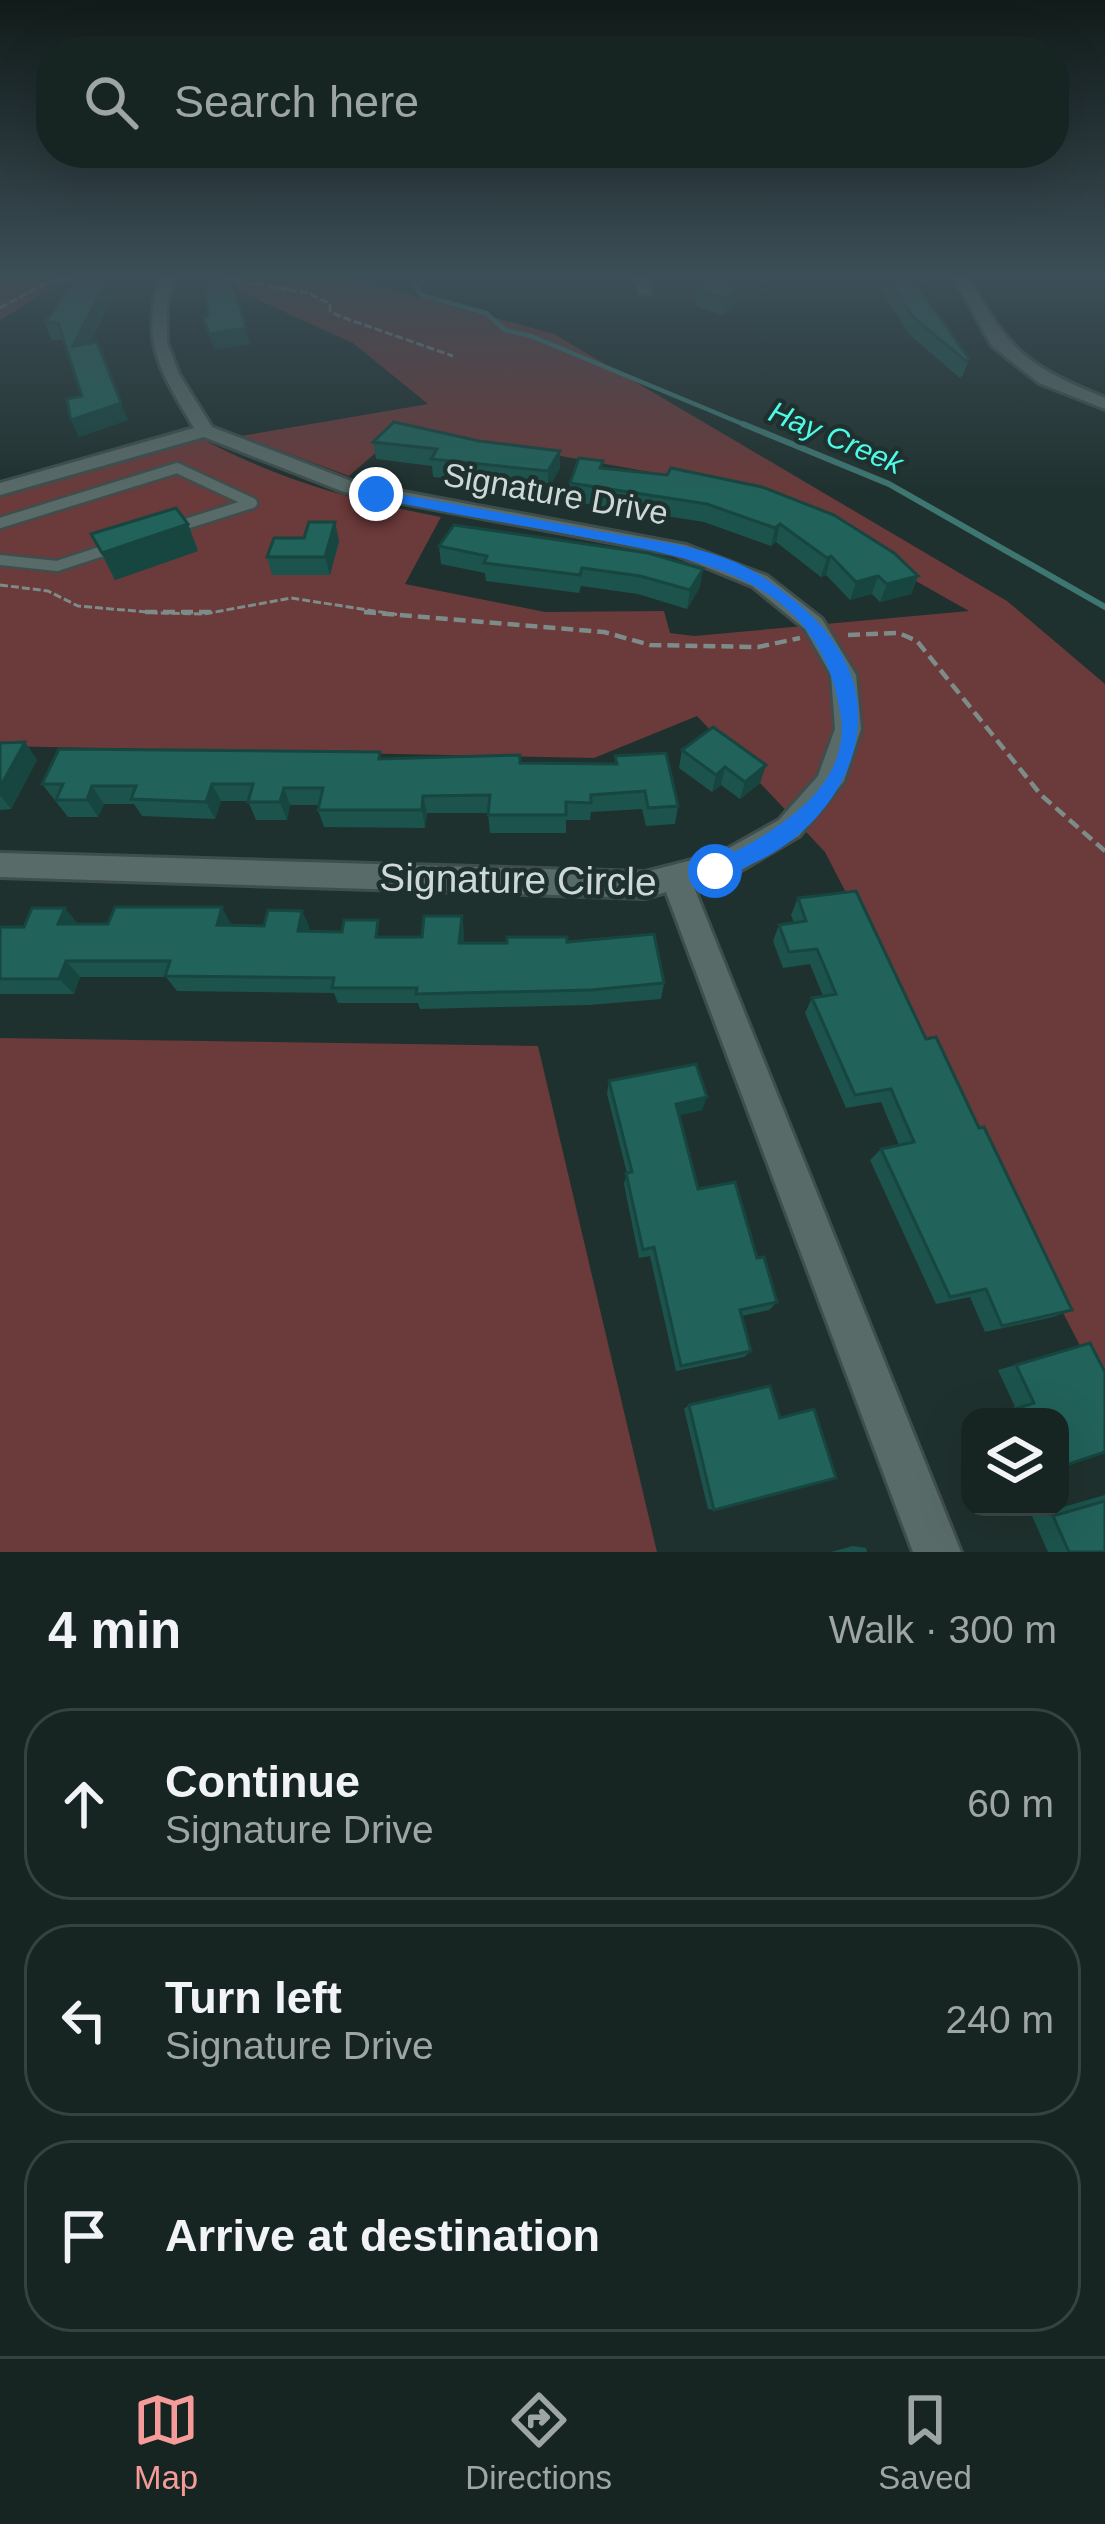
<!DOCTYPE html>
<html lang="en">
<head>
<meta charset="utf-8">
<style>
  body { margin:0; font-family:Arial,sans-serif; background:#24312f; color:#f1f3f6 }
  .controls { position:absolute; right:36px; bottom:36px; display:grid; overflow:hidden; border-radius:24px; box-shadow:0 12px 48px #0002 }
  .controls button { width:108px; height:108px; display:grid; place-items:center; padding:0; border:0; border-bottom:3px solid #364240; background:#172522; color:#f1f3f6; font:60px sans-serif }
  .stop { position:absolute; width:36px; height:36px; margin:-27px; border:9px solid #1a73e8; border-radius:50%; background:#fff }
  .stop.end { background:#1a73e8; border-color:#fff; box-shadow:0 3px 12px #0008 }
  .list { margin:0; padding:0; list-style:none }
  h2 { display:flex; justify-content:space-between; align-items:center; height:156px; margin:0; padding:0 48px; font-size:51px }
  h2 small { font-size:39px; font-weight:400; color:#9ea5a5 }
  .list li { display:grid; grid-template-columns:78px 1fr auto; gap:36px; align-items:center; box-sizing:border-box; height:192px; margin:0 24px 24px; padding:0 24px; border:3px solid #364240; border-radius:48px }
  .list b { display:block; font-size:45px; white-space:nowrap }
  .list p { margin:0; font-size:39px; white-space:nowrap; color:#9ea5a5 }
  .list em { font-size:39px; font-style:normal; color:#9ea5a5 }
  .icon { flex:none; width:66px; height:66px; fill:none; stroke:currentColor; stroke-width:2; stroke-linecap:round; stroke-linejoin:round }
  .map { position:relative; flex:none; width:1105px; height:1552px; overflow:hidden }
  .search { position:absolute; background:#172522; box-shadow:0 12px 48px #0002; left:36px; right:36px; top:36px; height:132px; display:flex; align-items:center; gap:30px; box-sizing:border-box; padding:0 42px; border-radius:48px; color:#9ea5a5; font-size:45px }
  .sheet { height:804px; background:#172522 }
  nav { display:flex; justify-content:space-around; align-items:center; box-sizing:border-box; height:168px; border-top:3px solid #364240; background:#172522; font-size:33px; color:#9ea5a5 }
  nav a { display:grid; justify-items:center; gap:6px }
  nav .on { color:#f59b99 }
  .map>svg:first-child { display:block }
</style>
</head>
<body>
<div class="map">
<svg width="1105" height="1552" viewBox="0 0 1105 1552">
  <rect width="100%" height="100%" fill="#1f312e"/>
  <g fill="#6b3a3a">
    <path d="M0 278H145L58 285 0 320Z"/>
    <path d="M209 278H350L554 334 1007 601 1105 684V1394L825 852 697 716 594 758 0 746V484L92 460 184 429C269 477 345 499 441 517L405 584 545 612 664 611 670 633 694 636 969 611 756 491 404 428 349 476 241 436 428 404 353 343Z"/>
    <path d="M0 1038 538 1046 657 1552H0Z"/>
  </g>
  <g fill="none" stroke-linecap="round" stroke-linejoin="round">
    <path stroke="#3e7671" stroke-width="4.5" d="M411 278 421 295 486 313 505 330 531 336 750 427"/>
    <path stroke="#3e7671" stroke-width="6" d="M743 424 889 484 1105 607"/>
    <g stroke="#3f4e4c" stroke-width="15">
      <g id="lane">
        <path d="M0 523 177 468 252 503 173 528"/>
        <path d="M0 560 57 566 112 548"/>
      </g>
    </g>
    <g stroke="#3f4e4c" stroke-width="6">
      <g id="street">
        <path d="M159 278H173L167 303V342L179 374 212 427 356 483 686 545 767 576 822 619 856 675 861 729 844 781 799 836 738 872 693 885 961 1552H913L666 892 645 898 0 877V853L645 872 720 853 779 820 818 776 835 729 831 675 805 629 752 586 674 554 344 492 204 437 0 495V483L194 428C161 371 141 346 159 278Z"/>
        <path d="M634 278H648L650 293H640Z"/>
        <path d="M954 278H968C1012 353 1024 364 1105 398V409L1039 383 992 346Z"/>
      </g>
    </g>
    <g stroke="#7d8b89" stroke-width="3" stroke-dasharray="8 3" stroke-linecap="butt">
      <path d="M224 278 308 293 330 304V311L339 316 453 356"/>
      <path d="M0 308 48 282 75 278"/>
      <path d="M0 585 48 591 78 606 158 613 204 614 291 598 400 615"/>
    </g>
    <g stroke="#7d8b89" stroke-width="4.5" stroke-dasharray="12 6" stroke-linecap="butt">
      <path d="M145 612H216"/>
      <path d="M364 612 604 632 650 645 758 647 800 638"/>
      <path d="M848 635 899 633 917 641 1041 795 1105 851"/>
    </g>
    <use href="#lane" stroke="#596b68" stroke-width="10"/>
    <use href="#street" fill="#596b68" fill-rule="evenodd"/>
  </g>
  <g fill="#1c544d">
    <path d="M74 278H115L118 286 90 343 128 420 79 437 71 420 82 396 63 339 52 340 45 323Z"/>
    <path d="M873 278H912L969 359 963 375 960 378 909 334Z"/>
    <path d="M697 290 736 293 734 308 724 315 695 306Z"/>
    <path d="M479 441 560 451V468L548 489 433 477 432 466 376 459 373 442Z"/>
    <path d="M603 461 602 468 667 475 918 576 911 594 880 602 872 594 850 600 826 575 821 577 776 542 771 546 704 522 569 501 570 483Z"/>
    <path d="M188 524 198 551 115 580 91 534Z"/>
    <path d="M454 525 700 587 687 609 638 594 581 586 579 593 486 581 485 573 441 564 439 546Z"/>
    <path d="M339 541 330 575H272L267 557Z"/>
    <path d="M0 743 37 760 11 809 0 810Z"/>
    <path d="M682 750 760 783 740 799 721 785 712 792 679 768Z"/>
    <path d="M615 756 678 806 675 824 646 826 642 809 591 812 590 820H566V833H490L488 813H427L425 828 324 827 318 810 319 805H290L287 820H256L248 801H221L215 819 142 816 134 804H104L98 817H68L42 784 382 759 615 764Z"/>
    <path d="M798 898 926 1039 979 1128 1072 1310 1053 1317 985 1332 970 1297 936 1304 870 1160 881 1149 899 1145 881 1102 846 1108 805 1013 812 998 823 996 810 964 783 968 773 941 779 925 794 923 791 915Z"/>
    <path d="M302 911 309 927 308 931 383 937H422L464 932 463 943 567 942 664 983 661 999 589 1005 420 1009 418 1003H338L334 993 177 991 166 977H80L74 994H0V926L231 924 264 926Z"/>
    <path d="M609 1081 702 1110 679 1115 698 1189 757 1258 777 1302 769 1310 742 1316 751 1351 744 1357 676 1371 650 1256 639 1258 624 1184 627 1173 607 1094Z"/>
    <path d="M1090 1343 1060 1417H984L1015 1407 998 1370Z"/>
    <path d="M689 1405 714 1510 708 1509 684 1409Z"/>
    <path d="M1105 1495V1552H1048L1032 1516Z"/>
    <path d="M853 1546 866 1548 867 1552H831Z"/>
  </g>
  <g fill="#17453f">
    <path d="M108 278H115L118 286 80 363 73 346Z"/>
    <path d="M736 293 734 308 724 315 726 299Z"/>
    <path d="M246 328 250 344 214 350 209 334Z"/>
    <path d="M121 403 128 420 79 437 71 420Z"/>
    <path d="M560 451V468L548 489V471Z"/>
    <path d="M335 522 339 541 330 575 325 557Z"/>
    <path d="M188 524 198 551 115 580 102 553Z"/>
    <path d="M780 524 776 542 771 546 775 528Z"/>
    <path d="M831 556 826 575 821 577 827 558Z"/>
    <path d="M703 569 700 587 687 609 690 590Z"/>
    <path d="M878 576 872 594 850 600 856 582Z"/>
    <path d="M918 576 911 594 880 602 887 584Z"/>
    <path d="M25 742 37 760 11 809 0 795V787Z"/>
    <path d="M766 765 760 783 740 799 745 782Z"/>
    <path d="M725 767 721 785 712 792 716 775Z"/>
    <path d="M212 784 221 801 215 819 206 802Z"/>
    <path d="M92 786 104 804 98 817 87 800Z"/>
    <path d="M284 788 290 805 287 820 280 802Z"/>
    <path d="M423 796 427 813 425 828 422 810Z"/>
    <path d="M222 907 231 924 226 941 217 925Z"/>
    <path d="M65 908 78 924H58Z"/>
    <path d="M302 911 309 927 305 947 298 931Z"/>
    <path d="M462 916 464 932 462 959 459 943Z"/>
    <path d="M66 961 80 977 74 994 59 979Z"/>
    <path d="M707 1097 702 1110 672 1117 676 1104Z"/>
  </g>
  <g fill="#21625a" stroke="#17453f" stroke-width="3">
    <path d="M74 278H108L73 346 97 342 121 403 71 420 67 399 82 396 58 323H45Z"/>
    <path d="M717 278H730L736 293 726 299 697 290Z"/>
    <path d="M887 278H912L969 359 966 361 914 318Z"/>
    <path d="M232 280 246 328 209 334 203 317 208 316 205 283Z"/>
    <path d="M394 422 479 441 560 451 548 471 431 459 437 449 373 442Z"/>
    <path d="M579 458 603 461 600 468 667 475 671 468 762 487 834 515 894 553 918 576 887 584 878 576 856 582 831 556 827 558 780 524 775 528 707 504 570 483Z"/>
    <path d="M176 508 188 524 102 553 91 534Z"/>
    <path d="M309 522H335L325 557H267L274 538H304Z"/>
    <path d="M454 525 648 553 703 569 690 590 640 576 582 568 580 575 484 563 487 556 439 546Z"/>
    <path d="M713 727 766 765 745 782 725 767 716 775 682 750Z"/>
    <path d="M25 742 0 787V743Z"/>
    <path d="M59 749 380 752 379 759 520 755V763L617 764 615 756 666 753 678 806 648 808 645 791 591 795V803L566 802V815H488L490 795 423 796 422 810H318L323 788H284L280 802H248L253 784H212L206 802 131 799 136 786H92L87 800H56L63 784H42Z"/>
    <path d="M856 891 926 1039 936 1037 979 1128 984 1127 1072 1310 1002 1326 986 1289 950 1297 881 1149 914 1142 891 1089 855 1095 812 998 836 994 817 949 789 952 779 925 806 921 798 898Z"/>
    <path d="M115 907H222L217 925 264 926 268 910 302 911 298 931 342 932 344 920H378L376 937H422L424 916H462L459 943H507V937H567V942L654 934 664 983 591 990 416 994 417 988H332L334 978 165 976 170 961H66L59 979H0V927H24L32 908H65L58 924H108Z"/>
    <path d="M696 1064 707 1097 676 1104 698 1189 735 1182 757 1258 764 1257 777 1302 740 1310 751 1351 681 1366 654 1247 643 1250 626 1173 632 1172 609 1081Z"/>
    <path d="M1090 1343 1105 1372V1452L1060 1467V1417H1000L999 1414 1034 1403 1016 1365Z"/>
    <path d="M770 1386 780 1418 814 1409 836 1478 714 1510 689 1405Z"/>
    <path d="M1105 1501V1552H1069L1053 1516Z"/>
  </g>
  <linearGradient id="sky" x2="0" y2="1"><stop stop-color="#111b19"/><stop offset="0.56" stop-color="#3c4e57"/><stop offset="1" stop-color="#3c4e57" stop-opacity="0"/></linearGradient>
  <rect width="1105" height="495" fill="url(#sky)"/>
  <path fill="#1a73e8" d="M376 490C448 503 520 516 592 530 649 541 719 545 767 580 794 599 822 621 839 650 888 730 837 823 758 861 742 868 724 881 707 877V865C762 840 851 793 841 718 821 575 697 559 579 536 509 523 439 512 371 497Z"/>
  <g text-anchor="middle" stroke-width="9" stroke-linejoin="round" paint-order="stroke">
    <g font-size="30" font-style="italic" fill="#4ef9e7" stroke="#1f312e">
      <text transform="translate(836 438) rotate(23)" y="10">Hay Creek</text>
    </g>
    <g font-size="33" fill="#ced9d7" stroke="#1f312e">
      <text transform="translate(556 493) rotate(10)" y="12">Signature Drive</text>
    </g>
    <g font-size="39" fill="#ced9d7" stroke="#1f312e">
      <text transform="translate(518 879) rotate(1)" y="14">Signature Circle</text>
    </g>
  </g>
</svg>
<div class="controls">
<button><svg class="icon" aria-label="layers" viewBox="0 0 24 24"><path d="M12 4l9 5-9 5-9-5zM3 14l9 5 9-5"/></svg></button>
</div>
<div class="stop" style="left:715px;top:871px"></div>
<div class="stop end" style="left:376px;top:494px"></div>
<div class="search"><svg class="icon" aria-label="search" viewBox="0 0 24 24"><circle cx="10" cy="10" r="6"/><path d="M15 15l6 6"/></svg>Search here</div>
</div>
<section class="sheet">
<h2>4 min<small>Walk · 300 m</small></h2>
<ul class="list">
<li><svg class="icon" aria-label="ahead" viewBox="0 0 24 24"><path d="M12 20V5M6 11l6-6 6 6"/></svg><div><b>Continue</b><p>Signature Drive</p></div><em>60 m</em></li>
<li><svg class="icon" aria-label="left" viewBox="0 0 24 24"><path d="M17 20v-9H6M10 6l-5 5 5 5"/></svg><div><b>Turn left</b><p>Signature Drive</p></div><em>240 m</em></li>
<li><svg class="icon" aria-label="arrive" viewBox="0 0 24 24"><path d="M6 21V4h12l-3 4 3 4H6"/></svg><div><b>Arrive at destination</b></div></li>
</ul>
</section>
<nav>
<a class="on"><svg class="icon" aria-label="map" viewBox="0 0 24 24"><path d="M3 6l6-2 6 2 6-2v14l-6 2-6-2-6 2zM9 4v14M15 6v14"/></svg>Map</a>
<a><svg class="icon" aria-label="directions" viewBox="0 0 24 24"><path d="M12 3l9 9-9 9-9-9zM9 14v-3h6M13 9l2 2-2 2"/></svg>Directions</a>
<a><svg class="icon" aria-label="saved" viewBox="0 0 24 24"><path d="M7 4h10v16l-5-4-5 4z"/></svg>Saved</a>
</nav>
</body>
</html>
